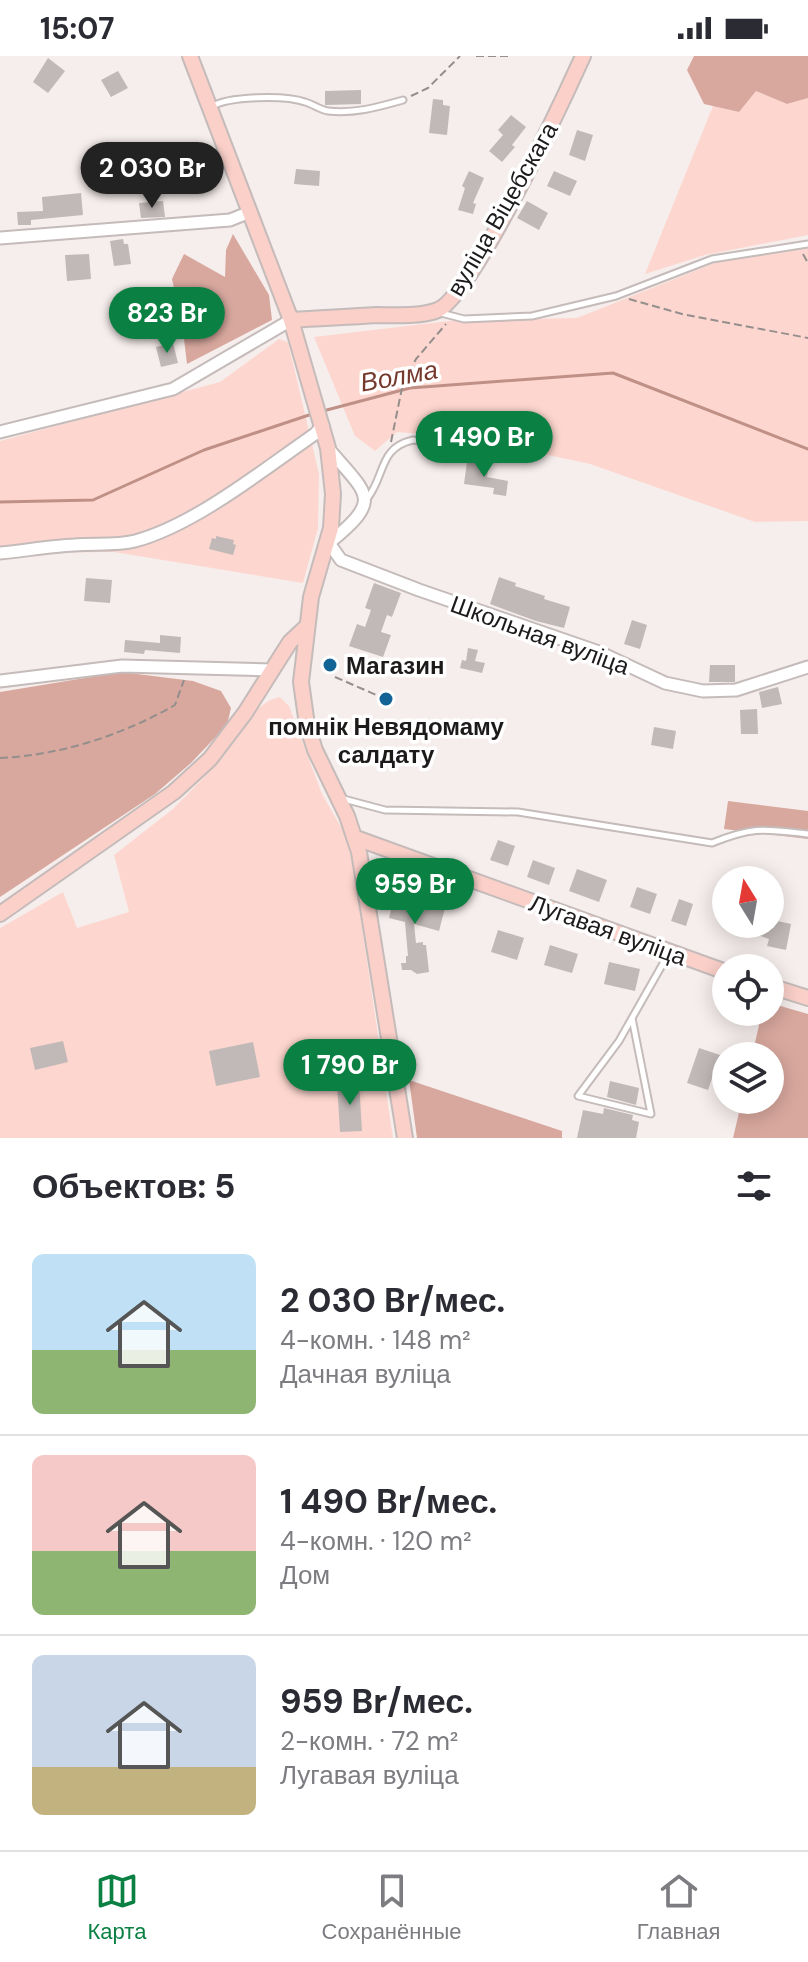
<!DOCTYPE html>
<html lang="ru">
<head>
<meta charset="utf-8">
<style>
  body { margin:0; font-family:"DM Sans",sans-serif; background:#f2f2f3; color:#2b2b33; height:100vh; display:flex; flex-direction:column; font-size:30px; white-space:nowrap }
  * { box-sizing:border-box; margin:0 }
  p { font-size:26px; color:#7c7c81 }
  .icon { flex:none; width:44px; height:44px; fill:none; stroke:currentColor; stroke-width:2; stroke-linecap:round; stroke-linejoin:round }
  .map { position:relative; height:1082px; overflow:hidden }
  .panel { display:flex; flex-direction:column; background:#fff; flex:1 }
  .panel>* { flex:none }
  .needle { width:52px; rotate:349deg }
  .tools { position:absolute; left:712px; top:810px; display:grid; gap:16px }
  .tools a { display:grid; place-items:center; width:72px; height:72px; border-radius:50%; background:#fff; box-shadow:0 4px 20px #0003; font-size:40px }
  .price { position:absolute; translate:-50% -68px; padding:0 18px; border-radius:28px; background:#0b8043; color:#fff; font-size:26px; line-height:52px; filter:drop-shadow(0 2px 4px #0008) }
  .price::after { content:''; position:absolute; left:50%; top:48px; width:24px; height:18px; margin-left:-12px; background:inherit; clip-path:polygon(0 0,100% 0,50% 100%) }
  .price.selected { background:#222; color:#fff }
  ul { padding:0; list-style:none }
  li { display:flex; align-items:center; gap:24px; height:200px; padding:0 32px }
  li+li { border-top:2px solid #e1e1e2 }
  li span { display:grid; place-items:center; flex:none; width:224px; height:160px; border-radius:12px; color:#555 }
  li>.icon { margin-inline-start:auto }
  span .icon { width:96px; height:96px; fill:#fffc; stroke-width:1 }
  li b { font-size:34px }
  h2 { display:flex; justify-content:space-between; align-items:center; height:96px; padding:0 32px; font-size:34px }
  .status { display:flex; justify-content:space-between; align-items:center; height:56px; padding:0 40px; background:#fff; direction:ltr }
  .status svg { height:22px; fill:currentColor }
  .tabs { display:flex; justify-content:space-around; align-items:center; height:112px; border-top:2px solid #e1e1e2; background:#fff; font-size:22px; color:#7c7c81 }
  .tabs a { display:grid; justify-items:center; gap:4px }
  .tabs .selected { color:#0b8043 }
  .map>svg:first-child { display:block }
  .green { fill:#fdd7cf }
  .forest { fill:#d8a89e }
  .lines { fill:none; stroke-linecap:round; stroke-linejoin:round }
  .stream { stroke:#bf9086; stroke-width:3 }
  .building { fill:#c1b9b7 }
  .lane-casing { stroke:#c4bbba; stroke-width:9 }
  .street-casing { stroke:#c4bbba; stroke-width:15 }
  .secondary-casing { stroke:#c4bbba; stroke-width:18 }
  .path { stroke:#948e8d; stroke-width:2; stroke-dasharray:8 4; stroke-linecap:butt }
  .lane { stroke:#fff; stroke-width:5 }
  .street { stroke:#fff; stroke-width:11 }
  .secondary { stroke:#fad0c9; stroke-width:14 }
  .poi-dot { fill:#136496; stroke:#fff; stroke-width:3 }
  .labels { text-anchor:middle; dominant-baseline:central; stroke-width:7; stroke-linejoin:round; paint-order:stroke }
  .street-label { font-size:24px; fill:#1d1a1a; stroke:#fff }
  .poi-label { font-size:24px; font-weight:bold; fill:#1d1a1a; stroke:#fff; text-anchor:start }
  .water-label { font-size:26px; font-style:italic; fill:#76392d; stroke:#fff }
</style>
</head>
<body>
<div class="status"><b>15:07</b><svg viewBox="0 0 49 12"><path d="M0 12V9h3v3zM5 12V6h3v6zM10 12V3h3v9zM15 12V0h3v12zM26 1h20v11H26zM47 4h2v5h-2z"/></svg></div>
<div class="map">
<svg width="808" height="1082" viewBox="0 0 808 1082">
  <rect width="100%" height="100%" fill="#f6eeec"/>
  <path class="green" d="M755 34 787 48 808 42V179L705 199 645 218 713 50 739 56Z
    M808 192V465L755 466 590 408 463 381 397 376 375 395 355 380 314 281 449 265 577 262 717 206Z
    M279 283 288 286 319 418 318 472 303 527 114 496 0 497V385L220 326Z
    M280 641 289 650 322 738 345 778 353 809 393 1082H0V872L63 836 77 872 129 856 114 799 173 753 207 718 256 654 270 644Z"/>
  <path class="forest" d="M694 0H808V42L787 48 756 35 739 56 704 48 687 14Z
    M233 178 269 239 272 264 187 308 182 266 172 223 184 198 225 221 226 194Z
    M121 616 193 625 221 635 231 652 227 669 191 707 155 738 0 841V636Z
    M728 745 808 755V783L724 773Z
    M770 947 808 958V1082H733L742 1044H770V1000H752L762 956H770Z
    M409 1024 562 1075V1082H417Z"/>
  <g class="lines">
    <path class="stream" d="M323 355 410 332 613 317 808 393
      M0 446 93 444 204 394 312 358"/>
  </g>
  <path class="building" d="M48 2 65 15 48 37 33 26Z
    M118 15 128 32 111 41 101 24Z
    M361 34V48L325 49V35Z
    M433 43 443 44V49L450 50 447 79 429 77Z
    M511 59 526 71 512 89 515 91 502 106 489 95 503 79 498 74Z
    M577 74 593 79 585 105 569 99Z
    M296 113 320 115 319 130 294 128Z
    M469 115 484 122 473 147 476 148 473 158 458 154 465 132 462 130Z
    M554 115 577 125 570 140 547 130Z
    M81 137 83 159 31 164V169H18L17 156 43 155 42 141Z
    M163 145 165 161 141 162 139 147Z
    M527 145 548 157 539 174 517 162Z
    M123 183 124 188H128L131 208 114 210 110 185Z
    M89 198 91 223 67 225 65 199Z
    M173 287 178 307 161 311 156 291Z
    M467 406 489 409 487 421 508 425 506 440 493 438 494 432 464 428Z
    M216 480 234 484 233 488 236 489 233 499 209 493 212 482 216 483Z
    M499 521 516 527 515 530 545 540 544 543 570 551 564 572 536 565 490 548Z
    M86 522 112 524 110 547 84 545Z
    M374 527 401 537 392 561 387 559 381 576 391 579 383 601 349 590 357 568 365 571 371 554 365 552Z
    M632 564 647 569 640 593 624 588Z
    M160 579 181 581 180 597 145 594 144 598 124 596 125 584 160 587Z
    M468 592 478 594 475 605 485 607 482 617 460 612 462 604 466 605Z
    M710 609H735V626H709Z
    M778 631 782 648 762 652 759 636Z
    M757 653 758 678H741L740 654Z
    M654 671 676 675 673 693 651 689Z
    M498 784 515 790 508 810 490 804Z
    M533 804 555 812 549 829 527 821Z
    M577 813 607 824 599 846 569 835Z
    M397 831 414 836 413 841 424 844 423 847 445 852 439 875 414 868 416 887 423 886V889H426L429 916 417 918 411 914H402L401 907H406V900H408L405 866 389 862Z
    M637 831 657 838 650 858 630 851Z
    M679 843 693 848 686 870 671 865Z
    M773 864 791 868 786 894 767 890 769 883 731 869 772 868Z
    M498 874 524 882 517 904 491 896Z
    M550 889 578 898 572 917 544 909Z
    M609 906 640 913 635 935 604 928Z
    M63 985 68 1006 35 1014 30 992Z
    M253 986 260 1021 216 1030 209 995Z
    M699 992 720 999 708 1034 687 1027Z
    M359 1025 362 1075 340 1076 337 1027Z
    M610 1025 639 1032 636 1049 607 1041Z
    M604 1052 633 1059 632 1064 639 1066 636 1082H577L583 1054 603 1058Z"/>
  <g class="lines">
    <defs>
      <path id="lane" d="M211 51C228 40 285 39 305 46 313 48 320 54 328 55 355 58 378 51 403 44
        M441 257 464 263 532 260 616 240 712 203 808 188
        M367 443C386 419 378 392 413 384L489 391
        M340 742 385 754 518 756 712 787C754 770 764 773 808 778
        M632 962 651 1058 578 1040 619 985 669 897"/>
      <path id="street" d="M0 182 230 164 250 156
        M0 376 173 333 291 264
        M328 392C368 440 384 442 329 487L341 504 419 534 599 596 665 627 703 635 736 634 808 611
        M0 497C24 495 49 490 74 489 94 487 115 490 135 485 195 469 264 413 315 378L323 369
        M0 625 122 610 271 614"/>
      <path id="secondary" d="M190 0 291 264 328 392 333 438 331 472 311 541 301 626 307 669 315 694 347 760 359 796 405 1082
        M291 264C320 262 348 261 377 259 396 259 420 261 438 254 472 240 564 42 583 0
        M356 782 726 916
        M0 858 174 736 210 703 245 657 290 586 306 571
        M770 930 808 942"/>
    </defs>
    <use href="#lane" class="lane-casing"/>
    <use href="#street" class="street-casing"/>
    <use href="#secondary" class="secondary-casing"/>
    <path class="path" d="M476 0H510
      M411 40 428 32 460 0
      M803 198 808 207
      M629 243 682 258 808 282
      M391 386 403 327 416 303 446 268
      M335 621 381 641
      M0 702C62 699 122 679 175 649L184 624"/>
    <use href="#lane" class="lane"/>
    <use href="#street" class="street"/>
    <use href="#secondary" class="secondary"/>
  </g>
  <g class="poi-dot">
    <circle cx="330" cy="609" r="8"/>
    <circle cx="386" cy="643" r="8"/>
  </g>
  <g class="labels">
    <g class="street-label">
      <text transform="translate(502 153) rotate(-60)">вуліца Віцебскага</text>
      <text transform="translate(540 579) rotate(20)">Школьная вуліца</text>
      <text transform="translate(608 874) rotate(20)">Лугавая вуліца</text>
    </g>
    <g class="poi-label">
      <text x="346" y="609">Магазин</text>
      <text x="386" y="670" text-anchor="middle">помнік Невядомаму<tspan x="386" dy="28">салдату</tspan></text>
    </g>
    <g class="water-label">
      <text transform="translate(399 320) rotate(-10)">Волма</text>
    </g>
  </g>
</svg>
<div class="tools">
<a><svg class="needle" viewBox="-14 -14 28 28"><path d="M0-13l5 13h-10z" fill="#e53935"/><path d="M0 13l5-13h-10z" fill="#7c7c81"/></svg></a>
<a><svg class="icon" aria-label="locate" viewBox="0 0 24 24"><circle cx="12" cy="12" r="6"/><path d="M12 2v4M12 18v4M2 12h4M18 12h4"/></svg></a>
<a><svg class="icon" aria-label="layers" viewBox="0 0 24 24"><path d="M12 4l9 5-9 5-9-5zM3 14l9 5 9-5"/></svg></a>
</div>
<b class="price selected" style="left:152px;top:154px">2 030 Br</b>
<b class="price" style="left:167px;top:299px">823 Br</b>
<b class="price" style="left:484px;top:423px">1 490 Br</b>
<b class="price" style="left:415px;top:870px">959 Br</b>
<b class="price" style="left:350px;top:1051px">1 790 Br</b>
</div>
<section class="panel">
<h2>Объектов: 5<svg class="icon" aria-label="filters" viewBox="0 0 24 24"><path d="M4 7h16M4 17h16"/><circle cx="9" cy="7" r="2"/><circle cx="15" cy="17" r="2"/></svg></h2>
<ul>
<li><span style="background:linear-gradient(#bfe0f5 60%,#8fb573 0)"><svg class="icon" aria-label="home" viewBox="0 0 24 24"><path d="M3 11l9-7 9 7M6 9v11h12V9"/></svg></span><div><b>2 030 Br/мес.</b><p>4-комн. · 148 m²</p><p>Дачная вуліца</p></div></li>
<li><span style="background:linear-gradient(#f6c9c9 60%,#8fb573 0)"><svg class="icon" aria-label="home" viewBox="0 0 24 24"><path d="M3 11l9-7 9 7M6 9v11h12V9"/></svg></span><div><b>1 490 Br/мес.</b><p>4-комн. · 120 m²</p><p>Дом</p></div></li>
<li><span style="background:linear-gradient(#c9d6e8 70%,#c2b280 0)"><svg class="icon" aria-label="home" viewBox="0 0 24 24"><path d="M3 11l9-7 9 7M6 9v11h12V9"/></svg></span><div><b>959 Br/мес.</b><p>2-комн. · 72 m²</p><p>Лугавая вуліца</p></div></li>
</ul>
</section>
<nav class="tabs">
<a class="selected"><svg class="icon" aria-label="map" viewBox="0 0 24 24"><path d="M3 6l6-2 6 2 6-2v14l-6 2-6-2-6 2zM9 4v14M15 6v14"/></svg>Карта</a>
<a><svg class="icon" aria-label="saved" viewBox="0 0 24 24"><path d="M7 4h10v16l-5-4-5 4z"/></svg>Сохранённые</a>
<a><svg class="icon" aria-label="home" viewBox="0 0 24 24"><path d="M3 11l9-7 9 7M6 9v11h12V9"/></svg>Главная</a>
</nav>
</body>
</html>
